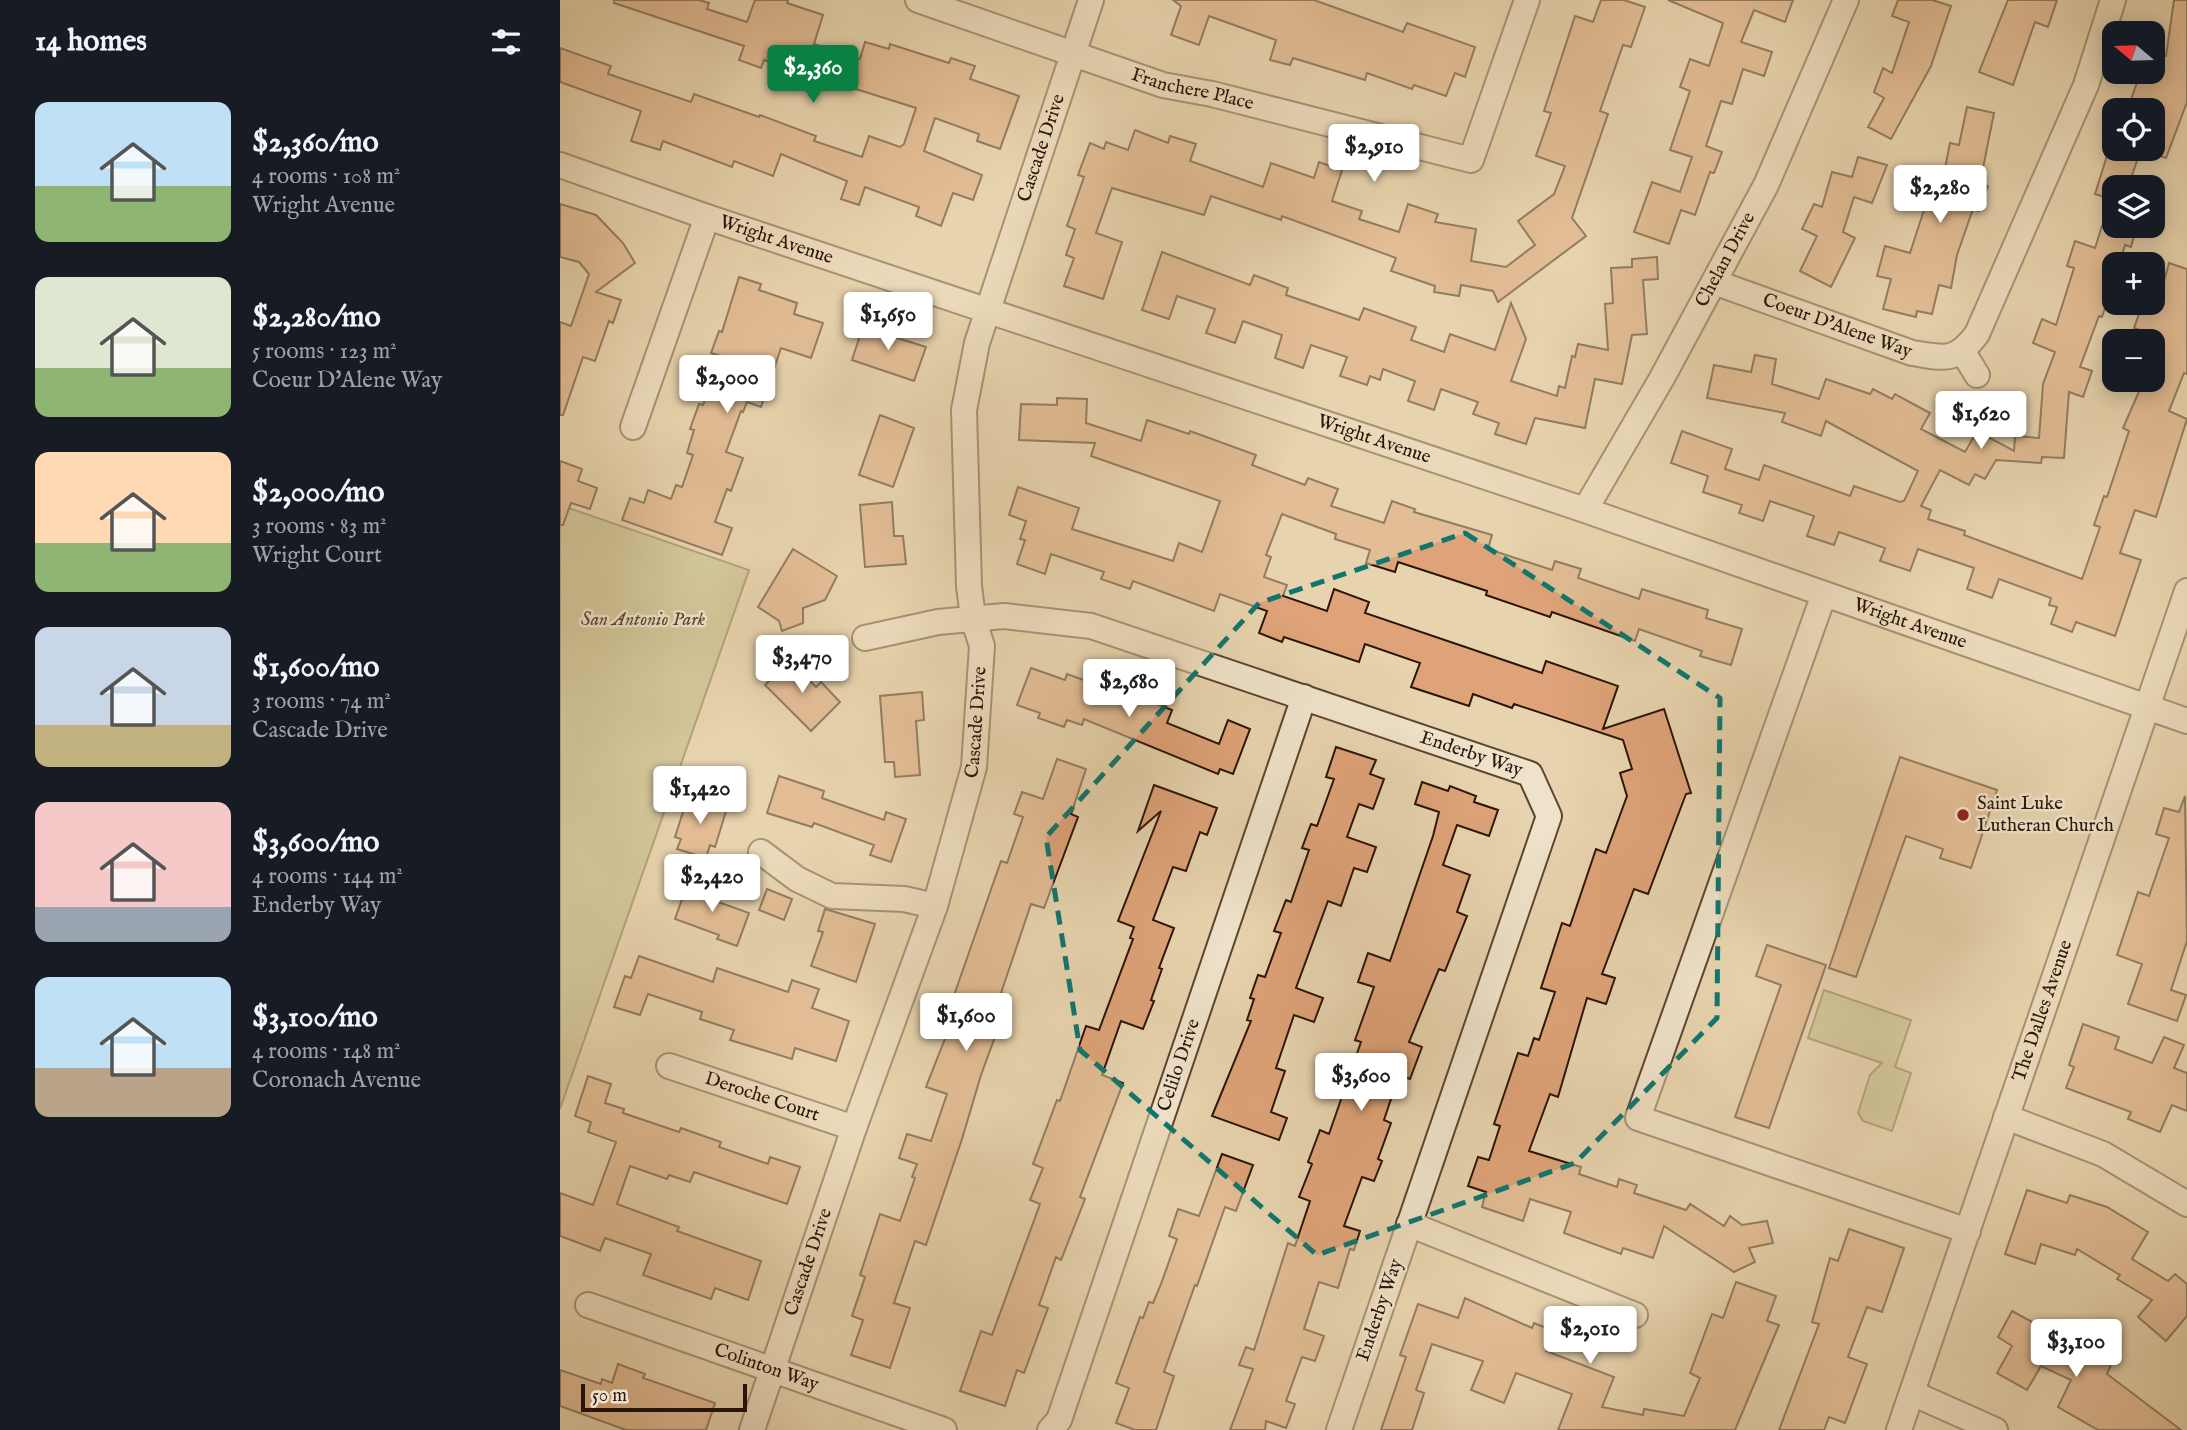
<!DOCTYPE html>
<html lang="en">
<head>
<meta charset="utf-8">
<style>
  body { margin:0; font-family:"IM FELL English",serif; background:#20242c; color:#f1f3f6; height:100vh; display:flex; flex-direction:column; font-size:26px; white-space:nowrap }
  * { box-sizing:border-box; margin:0 }
  p { font-size:23px; color:#9ea1a6 }
  .icon { flex:none; width:38px; height:38px; fill:none; stroke:currentColor; stroke-width:2; stroke-linecap:round; stroke-linejoin:round }
  .map { position:relative; flex:1; overflow:hidden }
  .drawer { display:flex; flex-direction:column; background:#171b24; width:560px }
  .drawer>* { flex:none }
  .needle { width:46px; rotate:289deg }
  .buttons { position:absolute; left:1542px; top:21px; display:grid; gap:14px }
  .buttons a { display:grid; place-items:center; width:63px; height:63px; border-radius:14px; background:#171b24; box-shadow:0 4px 18px #0003; font-size:35px }
  .scale { position:absolute; left:21px; bottom:18px; width:166px; box-sizing:border-box; padding-left:7px; border:4px solid #2b1409; border-top:0; font-size:19px; line-height:24px; white-space:nowrap; color:#2b1409; -webkit-text-stroke:5px #efe2ca; paint-order:stroke }
  .price { position:absolute; translate:-50% -60px; padding:0 16px; border-radius:7px; background:#fff; color:#222; font-size:23px; line-height:46px; filter:drop-shadow(0 2px 4px #0008) }
  .price::after { content:''; position:absolute; left:50%; top:42px; width:21px; height:16px; margin-left:-10px; background:inherit; clip-path:polygon(0 0,100% 0,50% 100%) }
  .price.current { background:#0b8043; color:#fff }
  ul { padding:0; list-style:none }
  li { display:flex; align-items:center; gap:21px; height:175px; padding:0 35px }
  li span { display:grid; place-items:center; flex:none; width:196px; height:140px; border-radius:14px; color:#555 }
  li>.icon { margin-inline-start:auto }
  span .icon { width:84px; height:84px; fill:#fffc; stroke-width:1 }
  li b { font-size:30px }
  h2 { display:flex; justify-content:space-between; align-items:center; height:84px; padding:0 35px; font-size:30px }
  main { display:flex; flex:1; min-height:0 }
  .map>svg:first-child { display:block }
  .green { fill:#bdba85; stroke:#746747; stroke-width:2 }
  .building { fill:#dea378; stroke:#2b1409; stroke-width:2 }
  .lines { fill:none; stroke-linecap:round; stroke-linejoin:round }
  .minor-casing { stroke:#5a4432; stroke-width:28 }
  .minor { stroke:#efe2ca; stroke-width:24 }
  .marked { fill:none; stroke:#0f766e; stroke-width:5; stroke-dasharray:14 9; stroke-linejoin:round }
  .poi-dot { fill:#8f2418; stroke:#efe2ca; stroke-width:2.5 }
  .labels { text-anchor:middle; dominant-baseline:central; stroke-width:5; stroke-linejoin:round; paint-order:stroke }
  .street-label { font-size:19px; fill:#2b1409; stroke:#efe2ca }
  .park-label { font-size:19px; font-style:italic; fill:#57462e; stroke:#efe2ca }
  .poi-label { font-size:19px; fill:#2b1409; stroke:#efe2ca; text-anchor:start }
</style>
</head>
<body>
<main>
<section class="drawer">
<h2>14 homes<svg class="icon" aria-label="filters" viewBox="0 0 24 24"><path d="M4 7h16M4 17h16"/><circle cx="9" cy="7" r="2"/><circle cx="15" cy="17" r="2"/></svg></h2>
<ul>
<li><span style="background:linear-gradient(#bfe0f5 60%,#8fb573 0)"><svg class="icon" aria-label="home" viewBox="0 0 24 24"><path d="M3 11l9-7 9 7M6 9v11h12V9"/></svg></span><div><b>$2,360/mo</b><p>4 rooms · 108 m²</p><p>Wright Avenue</p></div></li>
<li><span style="background:linear-gradient(#dfe7d0 65%,#8fb573 0)"><svg class="icon" aria-label="home" viewBox="0 0 24 24"><path d="M3 11l9-7 9 7M6 9v11h12V9"/></svg></span><div><b>$2,280/mo</b><p>5 rooms · 123 m²</p><p>Coeur D'Alene Way</p></div></li>
<li><span style="background:linear-gradient(#ffd9b3 65%,#8fb573 0)"><svg class="icon" aria-label="home" viewBox="0 0 24 24"><path d="M3 11l9-7 9 7M6 9v11h12V9"/></svg></span><div><b>$2,000/mo</b><p>3 rooms · 83 m²</p><p>Wright Court</p></div></li>
<li><span style="background:linear-gradient(#c9d6e8 70%,#c2b280 0)"><svg class="icon" aria-label="home" viewBox="0 0 24 24"><path d="M3 11l9-7 9 7M6 9v11h12V9"/></svg></span><div><b>$1,600/mo</b><p>3 rooms · 74 m²</p><p>Cascade Drive</p></div></li>
<li><span style="background:linear-gradient(#f6c9c9 75%,#9aa5b1 0)"><svg class="icon" aria-label="home" viewBox="0 0 24 24"><path d="M3 11l9-7 9 7M6 9v11h12V9"/></svg></span><div><b>$3,600/mo</b><p>4 rooms · 144 m²</p><p>Enderby Way</p></div></li>
<li><span style="background:linear-gradient(#bfe0f5 65%,#b9a48a 0)"><svg class="icon" aria-label="home" viewBox="0 0 24 24"><path d="M3 11l9-7 9 7M6 9v11h12V9"/></svg></span><div><b>$3,100/mo</b><p>4 rooms · 148 m²</p><p>Coronach Avenue</p></div></li>
</ul>
</section>
<div class="map">
<svg width="1627" height="1430" viewBox="0 0 1627 1430">
  <rect width="100%" height="100%" fill="#e7d3ad"/>
  <filter id="stains"><feTurbulence type="fractalNoise" baseFrequency=".00286" numOctaves="4"/><feColorMatrix values="0 0 0 0 .2 0 0 0 0 .09 0 0 0 0 .02 0 0 0 .5 -.17"/></filter>
  <radialGradient id="worn" r=".72"><stop offset=".6" stop-color="#630" stop-opacity="0"/><stop offset="1" stop-color="#630" stop-opacity=".3"/></radialGradient>
  <path class="green" d="M0 505 189 570 0 1109Z
    M1264 990 1351 1020 1335 1067 1351 1073 1332 1131 1303 1121 1298 1113 1310 1075 1322 1063 1248 1038Z"/>
  <path class="building" d="M54 0H139L149 3 147 9 187 22 195 0H228L227 3 263 15 254 44 300 59 305 42 329 49 330 44 389 63 391 58 415 66 410 79 459 96 440 149 417 141 419 134 375 118 364 151 422 175 413 200 393 193 381 226 356 216 359 207 305 187 299 205 281 199 287 181 221 154 213 176 174 161 172 167 103 141 100 150 71 141 81 111 0 82V48L51 66 48 74 131 102 134 94 199 117 200 115 256 136 254 141 302 157 309 136 340 147 344 144 356 108 204 60 201 68 179 60 184 46 54 3Z
    M613 0H754L843 32 847 23 915 47 905 77 895 73 886 96 854 85 852 89 807 73 805 80 733 58 730 65 710 60 716 40 649 16 639 45 611 35 621 6Z
    M1041 0H1064L1085 7 1071 47 1063 45 1040 111 1048 114 1012 218 1026 236 938 302 933 291 901 285 899 296 874 292 875 286 831 271 836 258 722 216 721 220 651 196 644 215 552 188 536 233 562 242 543 299 504 286 514 258 506 255 515 229 507 226 524 177 518 175 530 143 544 149 546 142 568 150 575 130 608 143 610 136 636 144 630 161 703 187 711 163 754 178 759 162 782 170 772 201 802 211 799 219 839 232 848 204 878 214 875 222 916 229 911 261 946 267 975 245 958 221 994 194 1005 166 976 156 991 113 984 111 1015 16 1033 22Z
    M1108 0H1233L1225 22 1194 10 1181 42 1212 52 1204 76 1183 69 1172 104 1161 101 1146 146 1162 152 1154 173 1150 172 1135 215 1121 210 1109 244 1074 232 1092 182 1120 192 1132 157 1110 150 1130 91 1120 87 1130 59 1149 66 1163 23Z
    M1338 0H1372L1391 6 1371 66 1331 139 1308 127 1324 98 1314 92 1323 68 1332 73 1349 22 1332 16Z
    M1448 0H1497L1488 27 1475 22 1453 85 1419 72Z
    M1614 0H1627V102L1606 158 1592 153V110H1567L1581 72H1592V55L1606 56Z
    M1407 107 1434 113 1420 183 1428 186 1419 211 1413 209 1397 255 1391 288 1379 285 1372 314 1357 311 1356 317 1323 309 1331 279 1317 276 1325 246 1350 253 1374 179 1402 187 1406 179 1385 168 1390 143 1399 145Z
    M1550 146 1581 149 1568 187H1554V200L1535 194Z
    M1298 157 1327 165 1312 203 1294 197 1283 232 1295 238 1271 287 1240 271 1257 236 1242 229 1254 204 1262 207 1272 172 1292 177Z
    M0 204 36 215 63 243 75 263 36 292 61 300 53 323 49 321 35 361 23 357 3 415H0V322L11 326 29 274 19 262 0 257Z
    M1542 226H1577L1571 247 1565 245 1559 264H1554V280L1542 317 1539 316 1520 367 1532 371 1523 397 1509 392 1504 458 1482 457 1481 463 1436 460 1425 479 1415 474 1409 485 1380 470 1361 506 1371 510 1368 519 1405 531 1404 535 1522 579 1540 527 1534 525 1544 496 1547 497 1569 431 1563 428 1584 380H1592L1603 338 1574 328 1583 303H1592V298L1599 300 1609 263 1627 269V374L1624 373 1609 411 1627 419 1596 517 1575 510 1560 553 1581 560 1555 636 1516 622 1512 632 1491 624 1497 607 1489 605 1491 598 1439 579 1432 598 1407 589 1414 568 1358 549 1350 571 1320 561 1325 548 1279 532 1274 545 1247 536 1254 516 1210 501 1203 521 1179 513 1182 505 1143 492 1148 476 1111 463 1122 431 1172 449 1165 469 1199 480 1204 465 1290 496 1294 486 1340 502 1344 501 1358 471 1266 421 1261 436 1222 422 1225 413 1147 398 1154 365 1191 372 1195 355 1216 359 1212 384 1259 399 1266 379 1310 394 1313 389 1332 399 1335 394 1370 413 1361 429 1405 452 1417 431 1454 451 1455 436 1479 438 1483 384 1495 352 1473 343 1482 319 1496 325 1514 268 1507 266 1515 241 1535 248Z
    M602 252 690 285 694 275 728 288 726 295 799 320 804 308 856 327 851 340 884 352 890 334 935 350 951 303 966 339 951 381 997 396 999 386 1005 388 1012 356 1015 357 1018 344 1048 350 1045 304 1053 303 1051 268 1072 267V259L1097 257 1098 279 1083 280 1087 334 1072 335 1062 384 1035 379 1025 428 975 418 966 444 935 434 939 423 913 414 918 402 881 389 874 410 848 401 855 381 823 369 820 380 810 376 807 385 780 376 787 357 751 345 743 368 715 358 722 335 683 321 675 343 646 333 655 309 617 296 609 319 582 310Z
    M179 277 201 284 199 290 237 303 234 314 263 323 251 358 221 348 201 407 187 402 183 412 181 411 166 452 183 458 171 491 167 489 155 522 172 528 162 555 62 520 70 498 84 503 88 490 111 499 116 485 122 487 133 455 127 453 134 430 130 429 139 404 143 405 161 356 151 353 159 331 162 332Z
    M305 320 333 329 331 336 366 347 354 381 292 360Z
    M497 398 527 399 526 423 581 441 587 420 629 434 630 431 696 455 692 465 745 485 748 478 778 489 771 506 824 523 832 501 855 509 854 512 932 535 928 549 992 570 995 561 1021 569 1018 578 1079 599 1082 589 1148 610 1146 618 1182 629 1171 665 1140 656 1142 651 1079 629 1075 641 992 612 990 617 926 595 927 591 838 562 835 572 806 563 810 550 775 539 776 534 722 514 706 555 711 557 704 577 727 585 723 596 767 611 774 589 809 602 805 613 982 673 986 661 1058 686 1043 729 1104 709 1131 793 1126 794 1088 894 1074 889 1042 974 1055 978 1046 1004 1027 998 998 1097 990 1094 969 1151 1021 1167 1019 1174 1057 1187 1059 1179 1077 1185 1074 1193 1126 1210 1130 1204 1164 1226 1170 1216 1182 1225 1207 1221 1213 1243 1189 1248 1195 1262 1174 1272 1104 1226 1093 1258 1063 1248 1061 1254 1004 1233 1011 1212 970 1199 963 1221 922 1207 926 1192 908 1186 918 1157 929 1160 940 1126 934 1124 958 1053 968 1056 974 1038 979 1040 995 992 981 988 1002 923 1010 926 1036 849 1046 853 1067 796 1060 773 1072 769 1063 740 954 704 952 708 913 694 909 706 851 687 860 663 805 644 799 662 724 637 722 642 699 633 707 611 660 594 654 611 573 581 570 589 541 579 544 572 491 554 485 574 457 564 465 540 460 539 466 521 449 515 458 487 519 508 512 529 613 561 619 543 642 552 660 501 531 456 535 443 459 440 461 404 497 405Z
    M320 415 354 428 333 487 299 475Z
    M0 461 22 469 18 481 37 488 30 509 11 503 3 525H0Z
    M332 502 334 536H343L346 564 305 567 300 505Z
    M233 549 277 576 265 600 243 608V623L222 631 219 621 198 607Z
    M230 660 256 687 261 682 280 702 251 731 205 685Z
    M471 668 505 680 507 674 549 689 552 681 571 689 569 693 612 710 607 723 659 744 668 720 690 729 673 774 660 769 658 774 524 719 522 725 507 720 504 727 478 718 480 713 457 705Z
    M362 692 364 720 356 721 360 775 335 777 334 762H325L320 696Z
    M776 747 816 760 810 774 824 779 813 809 799 804 787 837 816 847 807 872 794 868 781 906 768 901 736 988 763 998 754 1022 734 1015 716 1068 725 1071 711 1112 727 1118 719 1140 652 1116 691 1021 687 1020 694 999 690 998 698 975 705 977 721 933 714 931 726 900 731 902 749 850 742 848 751 824 757 826 774 779 766 777Z
    M1340 757 1437 790 1411 868 1380 858 1383 849 1346 836 1296 977 1269 968Z
    M497 759 526 769 511 814 518 817 484 908 471 904 441 993 450 996 421 1075 402 1139 366 1245 355 1241 334 1303 350 1308 330 1368 291 1355 303 1320 292 1316 305 1277 300 1275 320 1214 340 1221 355 1178 352 1177 357 1164 339 1158 347 1134 371 1141 387 1094 366 1087 399 1003 392 1001 441 861 447 863 463 817 454 814 462 792 483 799Z
    M219 776 264 791 262 798 324 820 326 812 346 819 331 862 310 855 314 845 254 823 252 827 207 813Z
    M862 782 888 791 890 786 916 796 914 802 938 810 929 836 897 825 883 865 910 875 897 912 907 916 885 971 879 969 849 1042 862 1047 850 1079 839 1075 824 1120 831 1123 818 1159 822 1161 814 1181 802 1177 784 1226 800 1231 794 1250 790 1249 778 1288 759 1282 744 1329 764 1336 755 1361 742 1357 726 1401 735 1404 726 1428 706 1421 705 1430H670L693 1369 679 1365 686 1347 694 1350 728 1243 735 1246 750 1201 739 1197 752 1164 748 1162 760 1130 769 1134 801 1042 795 1040 814 987 798 982 808 953 830 961 873 836 879 812 855 804Z
    M594 785 657 808 647 835 640 832 626 871 613 867 593 920 614 928 599 968 602 969 591 1000 594 1001 583 1029 561 1021 542 1075 563 1083 520 1197 525 1199 501 1260 496 1257 479 1305 488 1308 478 1335 464 1373 457 1370 445 1406 400 1391 421 1331 432 1335 480 1204 470 1200 483 1168 473 1164 497 1100 500 1101 526 1026 539 1030 573 939 570 938 574 927 558 921 601 811 578 831Z
    M128 796 167 808 155 847 150 845 146 858 117 849 121 839 115 837Z
    M1625 796 1627 941 1611 990 1626 995 1617 1021 1568 1004 1582 964 1557 955 1578 892 1589 896 1609 838 1596 834 1604 808 1619 812Z
    M136 879 154 886 150 899 189 913 177 946 157 939 159 935 115 919 125 891 131 893Z
    M207 889 232 899 224 920 199 910Z
    M265 909 315 924 296 982 251 966 263 932 258 931Z
    M1207 945 1266 965 1209 1128 1175 1117 1221 985 1196 976Z
    M79 956 153 982 157 968 228 992 232 980 259 989 252 1008 289 1021 276 1061 235 1048 232 1059 170 1040 174 1030 140 1019 142 1012 88 994 80 1015 54 1007 65 976 71 978Z
    M1523 1024 1559 1037 1555 1049 1592 1063 1604 1037 1624 1045 1614 1068 1627 1073V1111L1612 1105 1600 1132 1568 1119 1571 1112 1506 1088 1514 1067 1509 1065Z
    M28 1076 51 1084 45 1103 64 1109 63 1113 119 1132 121 1128 161 1142 159 1147 208 1164 210 1157 240 1167 227 1204 134 1172 130 1182 109 1175 107 1179 70 1166 57 1204 119 1227 117 1231 201 1261 188 1300 155 1288 151 1299 83 1275 91 1254 45 1238 40 1251 0 1236V1193L33 1205 56 1142 28 1132 31 1122 15 1116Z
    M662 1154 693 1165 676 1211 665 1207 637 1286 635 1285 604 1372 614 1376 596 1430H575L556 1423 569 1388 556 1383 580 1317 583 1318 589 1302 593 1303 601 1284 617 1239 609 1236 618 1209 639 1216Z
    M1467 1190 1507 1203 1510 1195 1547 1207 1588 1232 1572 1259 1608 1281 1615 1274 1627 1284V1316L1606 1341 1578 1317 1592 1300 1557 1279 1560 1275 1517 1249 1515 1255 1481 1244 1475 1264 1445 1254Z
    M1289 1229 1344 1248 1322 1312 1307 1307 1288 1357 1307 1364 1285 1423 1269 1417 1264 1430H1219L1259 1324 1252 1322 1270 1258 1278 1261Z
    M1176 1282 1216 1296 1207 1321 1219 1325 1175 1430H998L1012 1394 956 1373 944 1403 911 1390 923 1361 872 1344 856 1390 864 1393 852 1430H821L846 1357 840 1355 858 1304 898 1318 905 1298 972 1328 974 1323 994 1331 986 1351 1054 1377 1042 1407 1083 1415 1084 1409 1124 1416 1140 1378 1130 1373 1152 1314 1163 1318Z
    M1452 1311 1551 1365 1547 1374 1621 1430H1538L1498 1407 1511 1380 1481 1366 1467 1390 1437 1373 1452 1346 1438 1337Z
    M58 1364 85 1374 83 1378 155 1403 146 1430H66L0 1406V1370L41 1384 42 1379 52 1383Z"/>
  <g class="lines">
    <defs>
      <g id="minor">
        <path id="s1" d="M358 0 603 85 652 94 911 160 967 0"/>
        <path id="s2" d="M0 165 147 217 1025 510 1627 721"/>
        <path id="s3" d="M1154 282 1352 353C1385 358 1395 363 1417 334L1526 85 1553 0"/>
        <path d="M1403 352 1417 375"/>
        <path d="M73 427 147 217"/>
        <path id="s4" d="M1025 510 1102 378 1206 185 1286 0"/>
        <path d="M1264 594 1078 1118 1408 1231"/>
        <path id="s5" d="M305 638 378 622 444 616 531 626 970 774 989 816 779 1430"/>
        <path d="M201 852 237 879 272 896 344 899 375 906"/>
        <path id="s6" d="M109 1066 294 1128"/>
        <path d="M1446 1117 1543 1154 1627 1204"/>
        <path d="M849 1224 1075 1315"/>
        <path id="s7" d="M28 1305 384 1430"/>
        <path d="M1352 1393 1435 1430"/>
        <path id="s8" d="M192 1430 294 1128 375 906 414 767 422 646 413 618 409 586 404 410 417 343 531 0"/>
        <path id="s9" d="M490 1430 499 1420 744 697"/>
        <path id="s10" d="M1339 1430 1627 591"/>
      </g>
    </defs>
    <use href="#minor" class="minor-casing"/>
    <use href="#minor" class="minor"/>
  </g>
  <path d="M0 0H1627V1430H0ZM905 533 1160 698 1157 1018 1015 1163 757 1255 520 1050 486 837 699 603Z" fill="#e7d3ad" fill-opacity=".55" fill-rule="evenodd"/>
  <path class="marked" d="M905 533 1160 698 1157 1018 1015 1163 757 1255 520 1050 486 837 699 603Z"/>
  <circle class="poi-dot" cx="1403" cy="815" r="7"/>
  <g class="labels">
    <g class="street-label">
      <text stroke="none"><textPath href="#s1" startOffset="289">Franchere Place</textPath></text>
      <text stroke="none"><textPath href="#s8" startOffset="1332">Cascade Drive</textPath></text>
      <text stroke="none"><textPath href="#s2" startOffset="229">Wright Avenue</textPath></text>
      <text stroke="none"><textPath href="#s4" startOffset="287">Chelan Drive</textPath></text>
      <text stroke="none"><textPath href="#s3" startOffset="131">Coeur D'Alene Way</textPath></text>
      <text stroke="none"><textPath href="#s2" startOffset="859">Wright Avenue</textPath></text>
      <text stroke="none"><textPath href="#s2" startOffset="1426">Wright Avenue</textPath></text>
      <text stroke="none"><textPath href="#s8" startOffset="744">Cascade Drive</textPath></text>
      <text stroke="none"><textPath href="#s5" startOffset="630">Enderby Way</textPath></text>
      <text stroke="none"><textPath href="#s10" startOffset="443">The Dalles Avenue</textPath></text>
      <text stroke="none"><textPath href="#s9" startOffset="388">Celilo Drive</textPath></text>
      <text stroke="none"><textPath href="#s6" startOffset="98">Deroche Court</textPath></text>
      <text stroke="none"><textPath href="#s8" startOffset="177">Cascade Drive</textPath></text>
      <text transform="translate(820 1310) rotate(-71)">Enderby Way</text>
      <text stroke="none"><textPath href="#s7" startOffset="189">Colinton Way</textPath></text>
    </g>
    <g class="park-label">
      <text x="83" y="620">San Antonio Park</text>
    </g>
    <g class="poi-label">
      <text x="1417" y="804">Saint Luke<tspan x="1417" dy="22">Lutheran Church</tspan></text>
    </g>
  </g>
  <rect width="100%" height="100%" filter="url(#stains)"/>
  <rect width="100%" height="100%" fill="url(#worn)"/>
</svg>
<div class="buttons">
<a><svg class="needle" viewBox="-14 -14 28 28"><path d="M0-13l5 13h-10z" fill="#e53935"/><path d="M0 13l5-13h-10z" fill="#9ea1a6"/></svg></a>
<a><svg class="icon" aria-label="locate" viewBox="0 0 24 24"><circle cx="12" cy="12" r="6"/><path d="M12 2v4M12 18v4M2 12h4M18 12h4"/></svg></a>
<a><svg class="icon" aria-label="layers" viewBox="0 0 24 24"><path d="M12 4l9 5-9 5-9-5zM3 14l9 5 9-5"/></svg></a>
<a>+</a>
<a>−</a>
</div>
<div class="scale">50 m</div>
<b class="price current" style="left:253px;top:105px">$2,360</b>
<b class="price" style="left:814px;top:184px">$2,910</b>
<b class="price" style="left:1380px;top:225px">$2,280</b>
<b class="price" style="left:328px;top:352px">$1,650</b>
<b class="price" style="left:167px;top:415px">$2,000</b>
<b class="price" style="left:1421px;top:451px">$1,620</b>
<b class="price" style="left:242px;top:695px">$3,470</b>
<b class="price" style="left:569px;top:719px">$2,680</b>
<b class="price" style="left:140px;top:826px">$1,420</b>
<b class="price" style="left:152px;top:914px">$2,420</b>
<b class="price" style="left:406px;top:1053px">$1,600</b>
<b class="price" style="left:801px;top:1113px">$3,600</b>
<b class="price" style="left:1030px;top:1366px">$2,010</b>
<b class="price" style="left:1516px;top:1379px">$3,100</b>
</div>
</main>
</body>
</html>
